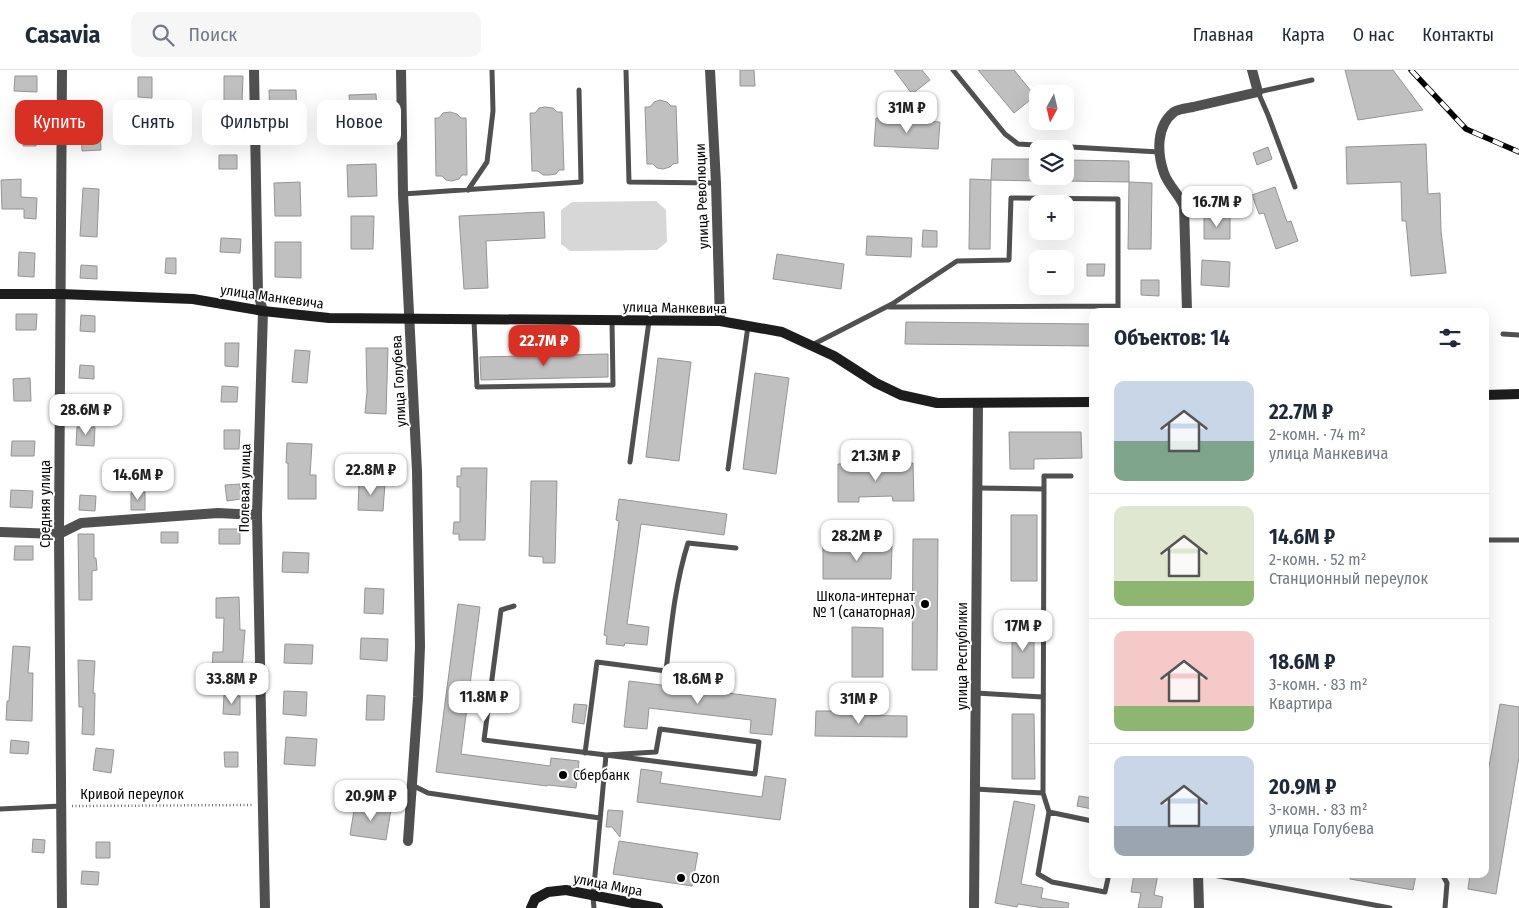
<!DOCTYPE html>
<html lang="ru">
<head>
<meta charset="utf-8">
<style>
  body { margin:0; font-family:"Fira Sans Condensed",sans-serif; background:#f6f6f7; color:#1f2937; height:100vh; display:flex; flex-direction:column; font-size:19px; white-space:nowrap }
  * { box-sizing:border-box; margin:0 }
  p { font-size:16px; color:#747a83 }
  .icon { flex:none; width:28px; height:28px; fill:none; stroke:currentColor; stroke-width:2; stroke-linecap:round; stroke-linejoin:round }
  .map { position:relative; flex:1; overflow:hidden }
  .sheet { position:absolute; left:1089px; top:238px; width:400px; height:570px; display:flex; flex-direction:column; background:#fff; border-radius:10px; box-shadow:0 5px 20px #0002 }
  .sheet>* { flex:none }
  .top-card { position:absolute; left:15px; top:30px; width:475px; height:45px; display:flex; gap:10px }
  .needle { width:32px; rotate:188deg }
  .fabs { position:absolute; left:1029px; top:15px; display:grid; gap:10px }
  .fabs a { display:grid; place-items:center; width:45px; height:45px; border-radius:10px; background:#fff; box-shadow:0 5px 20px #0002; font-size:25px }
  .price { position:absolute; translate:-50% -42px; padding:0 11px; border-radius:10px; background:#fff; color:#222; font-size:16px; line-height:32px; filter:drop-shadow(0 1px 2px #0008) }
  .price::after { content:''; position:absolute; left:50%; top:30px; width:15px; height:11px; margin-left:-8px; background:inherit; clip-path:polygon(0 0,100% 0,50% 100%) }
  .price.current { background:#d93025; color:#fff }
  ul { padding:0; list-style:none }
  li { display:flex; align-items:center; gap:15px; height:125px; padding:0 25px }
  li+li { border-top:1px solid #e0e1e3 }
  li span { display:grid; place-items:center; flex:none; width:140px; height:100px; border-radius:10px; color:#555 }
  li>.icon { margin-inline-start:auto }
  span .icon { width:60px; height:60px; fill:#fffc; stroke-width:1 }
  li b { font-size:21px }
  h2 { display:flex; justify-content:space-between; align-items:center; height:60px; padding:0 25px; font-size:21px }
  .chip { padding:0 18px; border-radius:10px; background:#fff; box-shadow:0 5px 20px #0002; font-size:18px; line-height:45px }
  .chip.current { background:#d93025; color:#fff }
  header { display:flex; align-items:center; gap:30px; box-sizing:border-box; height:70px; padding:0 25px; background:#fff; border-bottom:1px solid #e0e1e3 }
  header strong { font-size:24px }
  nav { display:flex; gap:28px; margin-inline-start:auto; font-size:18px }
  .search { width:350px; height:45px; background:#f6f6f7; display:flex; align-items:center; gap:12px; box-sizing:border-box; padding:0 18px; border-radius:10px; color:#747a83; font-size:19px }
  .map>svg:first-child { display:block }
  .green { fill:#d7d7d7 }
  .building { fill:#c0c0c0; stroke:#949494 }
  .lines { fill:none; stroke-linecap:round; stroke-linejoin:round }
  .path { stroke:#727272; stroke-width:2.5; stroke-dasharray:1 2.5; stroke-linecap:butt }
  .lane { stroke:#505050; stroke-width:5 }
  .street { stroke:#505050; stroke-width:10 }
  .secondary { stroke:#1d1d1d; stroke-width:10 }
  .rail-casing { stroke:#000; stroke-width:5.5 }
  .rail { stroke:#fff; stroke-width:4; stroke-dasharray:11; stroke-linecap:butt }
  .poi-dot { fill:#000; stroke:#fff; stroke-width:2 }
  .labels { text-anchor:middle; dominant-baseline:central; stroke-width:4; stroke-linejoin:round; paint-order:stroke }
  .street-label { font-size:14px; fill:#000; stroke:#fff }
  .poi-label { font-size:14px; fill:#000; stroke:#fff; text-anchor:start }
</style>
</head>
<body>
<header>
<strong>Casavia</strong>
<div class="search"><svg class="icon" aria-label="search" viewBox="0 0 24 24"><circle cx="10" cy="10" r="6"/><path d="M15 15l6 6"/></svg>Поиск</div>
<nav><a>Главная</a><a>Карта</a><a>О нас</a><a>Контакты</a></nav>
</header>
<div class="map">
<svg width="1519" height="838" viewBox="0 0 1519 838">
  <rect width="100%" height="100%" fill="#fff"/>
  <path class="green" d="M656 131 666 140 667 172 657 180 570 181 561 174V140L572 132Z"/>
  <path class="building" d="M740 0H754L755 16H740Z
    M894 0H922L930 10 912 24Z
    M978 0H1014L1035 26 1014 43Z
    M1345 0H1393L1423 40 1358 50Z
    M15 6H37V22L14 21Z
    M224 6H243L242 33 224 32Z
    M138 7H152V28L138 27Z
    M269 20H296L297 51 270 52Z
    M376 24 378 53 351 55 349 25Z
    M660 30 667 32 671 36H676L678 93 673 94 670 97 663 99 657 98 653 94H647L645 37H650L654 32Z
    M545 37 553 38 557 42H562L564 100H559L556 104 549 105H543L538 101H532L530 43H535L539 38Z
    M450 42 457 44 461 48H466L467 105H462L459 109 452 111 446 110 442 106H436L435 48H439L443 43Z
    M876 48 940 52 938 79 874 76Z
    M81 58H100L101 80 82 81Z
    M23 63 37 64 36 76H23Z
    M1426 74 1428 124 1440 123 1441 161 1446 203 1411 206 1406 151H1402L1401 112 1347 114 1346 77Z
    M1268 77 1272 89 1257 95 1253 83Z
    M219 85H237V99H219Z
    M992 89H1038V111L991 110Z
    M1065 90 1129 91V112L1065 111Z
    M376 94 377 126 348 127 347 95Z
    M21 109V127L37 128 36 149 24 148V139H2L1 110Z
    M970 109 991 110 990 179H969Z
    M300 112 301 146H275L274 113Z
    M1129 112 1152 113 1151 179H1128Z
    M1275 117 1287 152 1291 151 1298 171 1276 179 1264 143 1259 144 1252 125Z
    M83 118 99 119 97 167 80 166Z
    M544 142 545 168 486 171 488 218 464 219 459 146Z
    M351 146H374L373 179H351Z
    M1204 146H1230V169H1204Z
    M923 160 937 161V177H922Z
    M867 166 912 168 911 187 866 185Z
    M221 168 241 169 240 183 220 182Z
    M275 172H301V208L275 207Z
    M19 182 35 183 34 207 18 206Z
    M777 184 844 194 841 219 773 209Z
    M166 188H176V204L165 203Z
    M1202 190 1230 192 1229 217 1201 215Z
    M1087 194H1105L1104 206H1087Z
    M81 195 97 196V209L80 208Z
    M1141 210H1159V226L1141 225Z
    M16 244H37L36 260H16Z
    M81 245 95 246V262L80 261Z
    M906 252 1092 254V276L905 274Z
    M225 273H239L238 297 225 296Z
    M366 278H388L386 344 365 343 367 322Z
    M295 280 310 281 307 313 292 312Z
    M608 284V307L481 310 480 287Z
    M658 288 691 292 679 391 646 387Z
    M80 295 94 296V309L79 308Z
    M755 303 789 308 776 404 743 399Z
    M30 308 31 331H14L13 309Z
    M222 316 238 317 237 332H221Z
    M77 357H95L94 376 76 375Z
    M224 360H240L239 379H224Z
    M1009 362H1081L1082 388 1034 389V399H1010Z
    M12 371H35L34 386H11Z
    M287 373 312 374 310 405H316V429H288V393H286Z
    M913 393 914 431H893L892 426 859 427V432H838V394Z
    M461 398H487L485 470H459V464H453L454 452H460V417H457V406H461Z
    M531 411H557L555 493H543V487L529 486Z
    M359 412 385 413 383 441 358 440Z
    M240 414 241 429 227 431 225 415Z
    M11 420 33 421 32 438 10 437Z
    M145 422V440H131V423Z
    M80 425 96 426 95 441 79 440Z
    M619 429 727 444 724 465 641 454 627 554 649 557 647 575 625 573 624 576 606 574 607 566 604 565 619 451 616 450Z
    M1011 445H1037V511H1011Z
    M219 459H240V474H219Z
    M161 462H178V473H161Z
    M78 464H94V488H96L97 500 92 501V530H79Z
    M913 469H938L937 600H912Z
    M15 476H33V490H14Z
    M823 476H892L891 509H823Z
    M283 482 309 483 308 503 282 502Z
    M365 518 384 519 383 544 364 543Z
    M239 527 240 560H245L242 601 212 600 213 582H223L224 548H216V528Z
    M458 534 480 537 461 684 550 696 551 688 579 691 576 718 548 715 547 716 436 702Z
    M1012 556H1034V608H1012Z
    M852 557 883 558V607H852Z
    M361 568 388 569 387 591 360 589Z
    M285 574 313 575 312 594 284 593Z
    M13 576 30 577 28 603H33L32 651 6 650 7 631H9Z
    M78 590 95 591 93 623H95L94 665 82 664 83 637H79Z
    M629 611 776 629 772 665 750 663 751 650 649 638 647 659 624 657Z
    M284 621 307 622 306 646 283 644Z
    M224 625 240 626V645L223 644Z
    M367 625 385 626 384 650H366Z
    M574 634 587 635 584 654 572 652Z
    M1500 634 1519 637V687L1496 824 1468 819 1470 804H1485V719Z
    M816 641H850V645L907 646V667L815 666Z
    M1012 644H1034L1035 709H1012Z
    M286 667 317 669 315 696 284 694Z
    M11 670 29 672 28 684 10 683Z
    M96 678 114 680 111 703 93 700Z
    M224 682H238V697H225Z
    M641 699 662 702 660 713 762 727 765 706 786 709 780 750 637 732Z
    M1079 726 1092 728V739L1077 736Z
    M1014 731 1035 735 1021 814 1043 818 1041 828 1069 833 1068 838H1044L1018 834 1017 837 995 833Z
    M355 734 391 739 386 770 350 765Z
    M608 740 623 741 620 767 612 757H606Z
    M33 769 45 770 44 783 32 782Z
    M619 771 698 783 692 816 613 804Z
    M96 772H110V788H96Z
    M82 801 99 802 98 815 81 814Z
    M1134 804H1158L1154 825 1163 827 1161 838H1138L1141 823 1131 822Z
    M1350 804H1416L1413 820 1350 809Z"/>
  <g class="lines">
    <path class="path" d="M72 736 252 735"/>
    <path class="lane" d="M626 0 629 112 716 113
      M953 0 1005 64 1018 74 1159 82
      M1295 117 1268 45 1258 22 1312 10
      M468 120 487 92 493 41 492 0
      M403 124 581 112 579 20
      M889 237 1118 236
      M474 250 477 317 613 315 612 250
      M1503 264 1519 265
      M812 275 892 234 957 191 1009 190 1011 128 1118 129V241
      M630 392 649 251
      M728 399 748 256
      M977 418 1044 419V406H1071
      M1044 419 1043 723 1049 742 1038 804 1052 812 1105 822 1109 804
      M1485 470H1519
      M514 536 501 540 484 670 606 685 656 682 660 659 759 672 755 704 606 685 593 827 594 838
      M976 623 1043 627
      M585 683 597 592 666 601C671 558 675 514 688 473L736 478
      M412 715 428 723 600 748
      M975 719 1043 723
      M0 739 61 736
      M1049 742 1092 751
      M1208 804 1390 838
      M1442 804 1447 813 1445 838"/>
    <path class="street" d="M62 0 59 464 62 838
      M254 0 258 223 263 241 257 445 265 838
      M401 0 403 124 417 401 420 576 418 627 408 771
      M710 0 716 113 720 251
      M1187 241 1184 136C1179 124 1168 115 1164 103 1157 83 1156 56 1174 42 1179 39 1188 38 1193 37 1214 32 1236 27 1258 22L1252 0
      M0 462 59 464 81 453 218 443 257 445
      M1198 804 1199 838
      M974 838 978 334"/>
    <path class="secondary" d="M0 224H60L193 229 263 241 329 248 720 251 782 262 834 286 876 313 901 325 937 333 1092 332
      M1485 325 1519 324
      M531 838 535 829 548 822 566 820 658 838"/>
    <defs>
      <path id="rail" d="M1411 0 1466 59 1519 82"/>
    </defs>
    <use href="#rail" class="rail-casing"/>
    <use href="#rail" class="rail"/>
  </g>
  <g class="poi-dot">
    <circle cx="925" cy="534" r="5"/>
    <circle cx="563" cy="705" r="5"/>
    <circle cx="681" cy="808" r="5"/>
  </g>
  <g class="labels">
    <g class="street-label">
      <text transform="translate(702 126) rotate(-92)">улица Революции</text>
      <text transform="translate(272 227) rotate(8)">улица Манкевича</text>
      <text transform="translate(675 238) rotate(1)">улица Манкевича</text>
      <text transform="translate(399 311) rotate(-93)">улица Голубева</text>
      <text transform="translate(245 418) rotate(-89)">Полевая улица</text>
      <text transform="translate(45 434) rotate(-90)">Средняя улица</text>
      <text transform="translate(962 586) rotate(-90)">улица Республики</text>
      <text x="132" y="724">Кривой переулок</text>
      <text transform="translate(608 815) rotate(11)">улица Мира</text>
    </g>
    <g class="poi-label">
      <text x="915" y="526" text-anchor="end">Школа-интернат<tspan x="915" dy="16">№ 1 (санаторная)</tspan></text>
      <text x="573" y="705">Сбербанк</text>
      <text x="691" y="808">Ozon</text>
    </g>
  </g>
</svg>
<div class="fabs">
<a><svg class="needle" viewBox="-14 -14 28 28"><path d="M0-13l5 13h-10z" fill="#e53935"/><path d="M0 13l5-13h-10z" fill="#747a83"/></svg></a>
<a><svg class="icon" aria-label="layers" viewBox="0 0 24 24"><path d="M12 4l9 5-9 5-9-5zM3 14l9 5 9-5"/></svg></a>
<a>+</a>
<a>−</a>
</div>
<b class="price" style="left:907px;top:64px">31M ₽</b>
<b class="price" style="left:1217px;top:158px">16.7M ₽</b>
<b class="price current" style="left:544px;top:297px">22.7M ₽</b>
<b class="price" style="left:86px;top:366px">28.6M ₽</b>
<b class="price" style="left:876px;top:412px">21.3M ₽</b>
<b class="price" style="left:371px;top:426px">22.8M ₽</b>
<b class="price" style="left:138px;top:431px">14.6M ₽</b>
<b class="price" style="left:857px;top:492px">28.2M ₽</b>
<b class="price" style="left:1023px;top:582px">17M ₽</b>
<b class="price" style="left:232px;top:635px">33.8M ₽</b>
<b class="price" style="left:698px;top:635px">18.6M ₽</b>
<b class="price" style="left:484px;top:653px">11.8M ₽</b>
<b class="price" style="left:859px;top:655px">31M ₽</b>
<b class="price" style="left:371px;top:752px">20.9M ₽</b>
<div class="top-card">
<a class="chip current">Купить</a>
<a class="chip">Снять</a>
<a class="chip">Фильтры</a>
<a class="chip">Новое</a>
</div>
<section class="sheet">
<h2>Объектов: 14<svg class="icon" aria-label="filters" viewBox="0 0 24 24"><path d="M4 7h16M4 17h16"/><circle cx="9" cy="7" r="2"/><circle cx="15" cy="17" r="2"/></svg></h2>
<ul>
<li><span style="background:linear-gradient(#c9d6e8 60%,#7fa58c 0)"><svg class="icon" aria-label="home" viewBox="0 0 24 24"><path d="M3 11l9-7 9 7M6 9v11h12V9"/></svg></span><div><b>22.7M ₽</b><p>2-комн. · 74 m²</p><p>улица Манкевича</p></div></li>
<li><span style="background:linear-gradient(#dfe7d0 75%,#8fb573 0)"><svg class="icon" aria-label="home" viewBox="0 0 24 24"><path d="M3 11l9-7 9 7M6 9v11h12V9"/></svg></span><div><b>14.6M ₽</b><p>2-комн. · 52 m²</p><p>Станционный переулок</p></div></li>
<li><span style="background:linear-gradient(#f6c9c9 75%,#8fb573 0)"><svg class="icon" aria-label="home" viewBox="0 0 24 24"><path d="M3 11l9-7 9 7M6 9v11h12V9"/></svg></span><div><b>18.6M ₽</b><p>3-комн. · 83 m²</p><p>Квартира</p></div></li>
<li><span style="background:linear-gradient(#c9d6e8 70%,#9aa5b1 0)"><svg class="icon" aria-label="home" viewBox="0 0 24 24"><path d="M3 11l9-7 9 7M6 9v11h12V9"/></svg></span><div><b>20.9M ₽</b><p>3-комн. · 83 m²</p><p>улица Голубева</p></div></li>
</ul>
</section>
</div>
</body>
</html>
